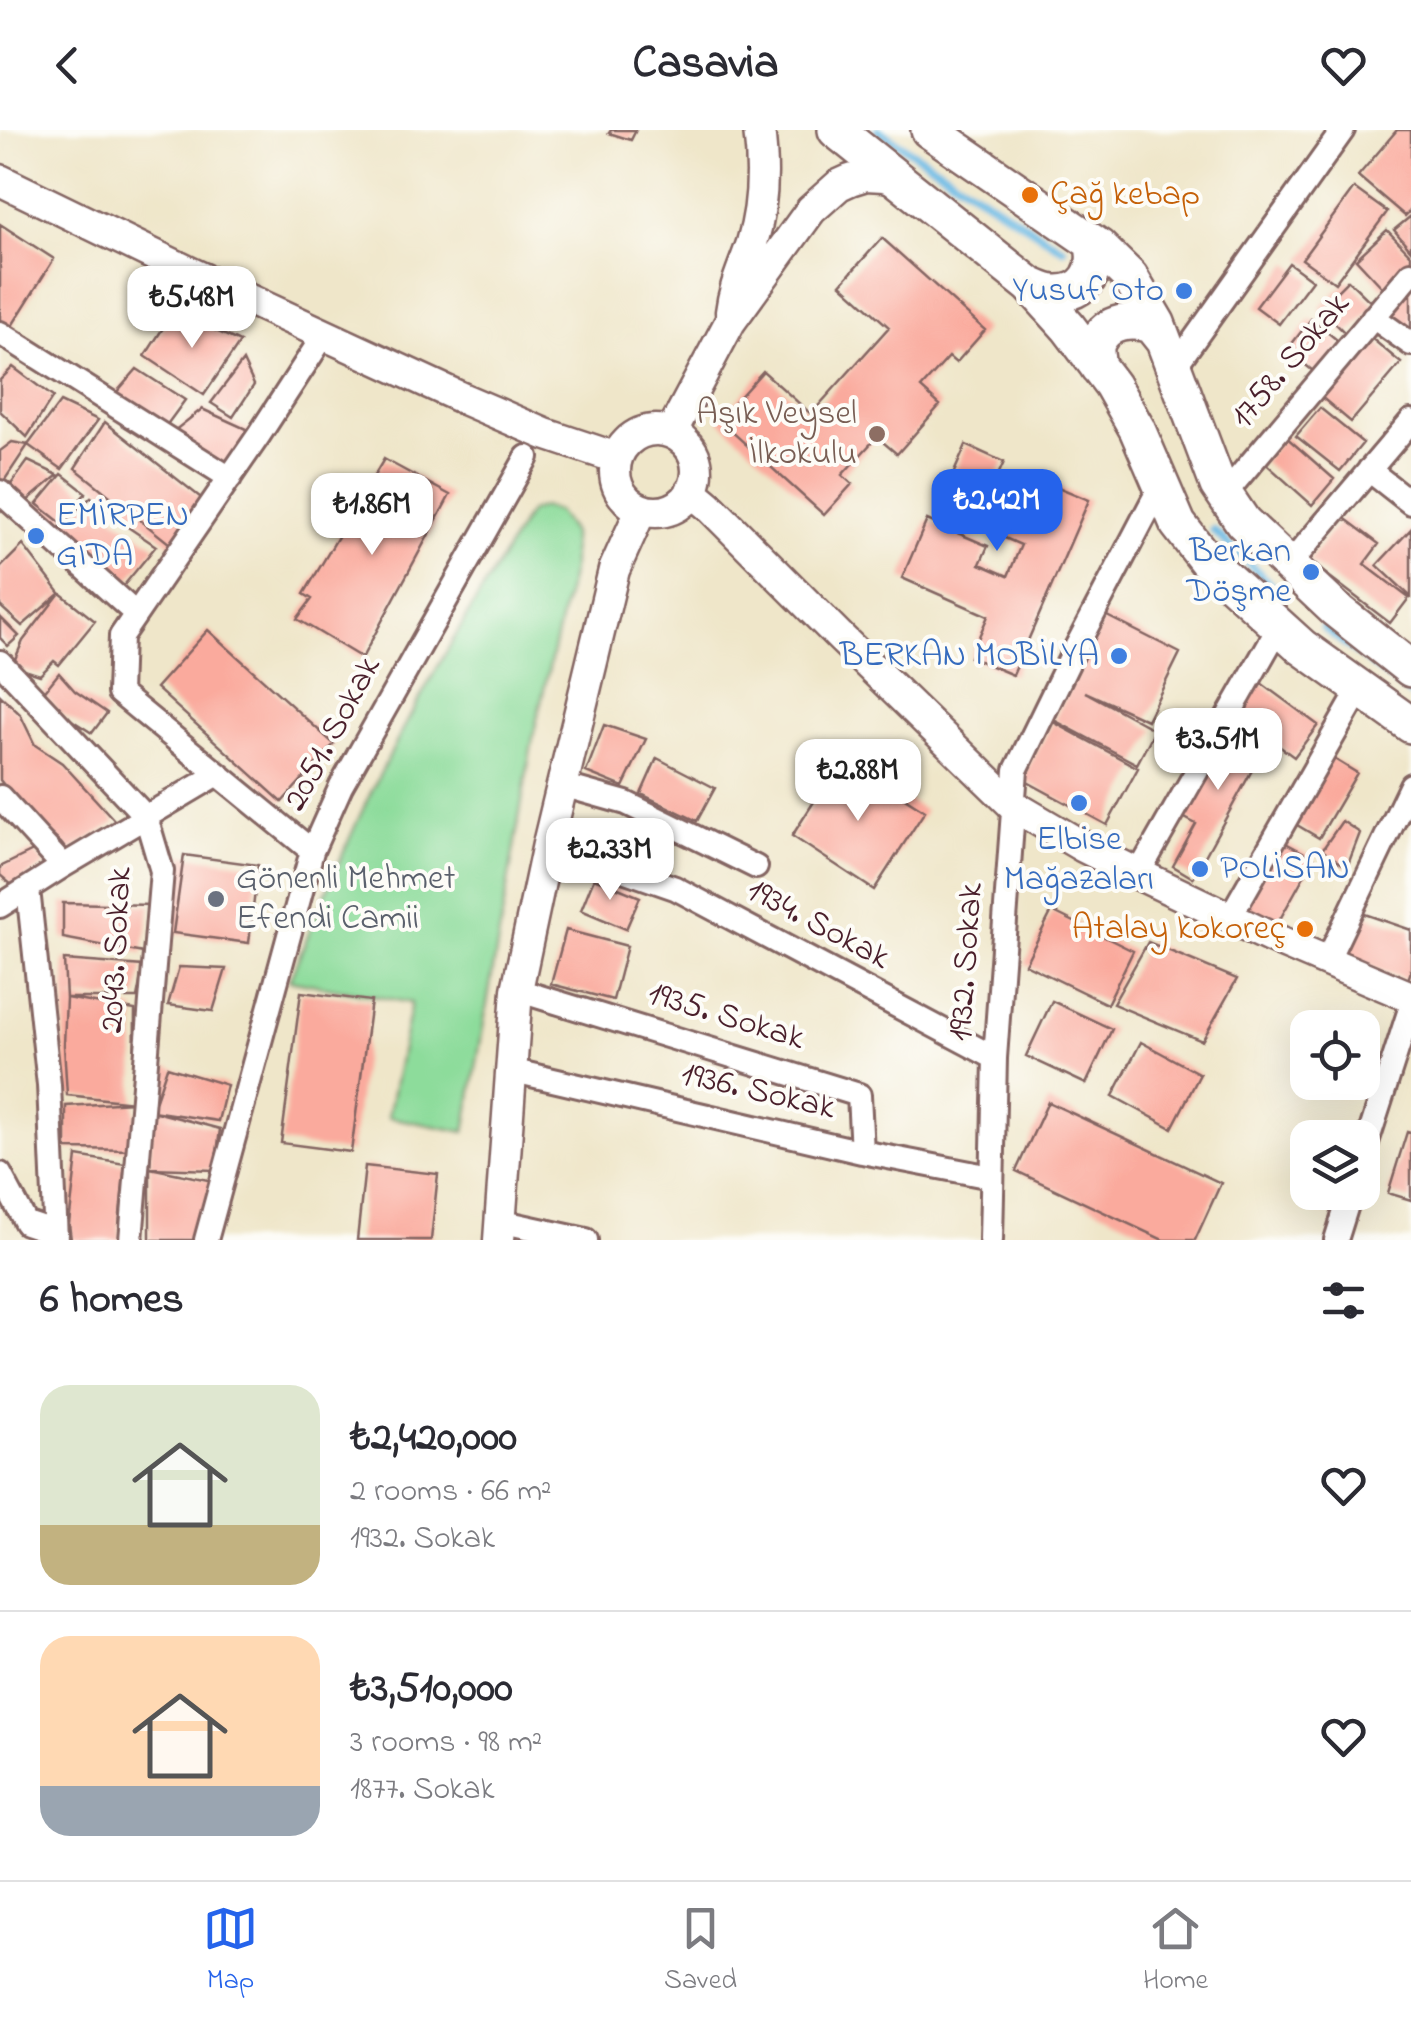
<!DOCTYPE html>
<html lang="en">
<head>
<meta charset="utf-8">
<style>
  body { margin:0; font-family:"Indie Flower",sans-serif; background:#f2f2f3; color:#2b2b33; height:100vh; display:flex; flex-direction:column; font-size:38px; white-space:nowrap }
  * { box-sizing:border-box; margin:0 }
  p { font-size:32px; color:#7c7c81 }
  .icon { flex:none; width:55px; height:55px; fill:none; stroke:currentColor; stroke-width:2; stroke-linecap:round; stroke-linejoin:round }
  .map { position:relative; height:1110px; overflow:hidden }
  .details { display:flex; flex-direction:column; background:#fff; flex:1 }
  .details>* { flex:none }
  .buttons { position:absolute; left:1290px; top:880px; display:grid; gap:20px }
  .buttons a { display:grid; place-items:center; width:90px; height:90px; border-radius:20px; background:#fff; box-shadow:0 10px 40px #0002; font-size:50px }
  .price { position:absolute; translate:-50% -85px; padding:0 22px; border-radius:20px; background:#fff; color:#222; font-size:32px; line-height:65px; filter:drop-shadow(0 2px 5px #0008) }
  .price::after { content:''; position:absolute; left:50%; top:60px; width:30px; height:22px; margin-left:-15px; background:inherit; clip-path:polygon(0 0,100% 0,50% 100%) }
  .price.current { background:#2563eb; color:#fff }
  ul { padding:0; list-style:none }
  li { display:flex; align-items:center; gap:30px; height:250px; padding:0 40px }
  li+li { border-top:2px solid #e1e1e2 }
  li span { display:grid; place-items:center; flex:none; width:280px; height:200px; border-radius:30px; color:#555 }
  li>.icon { margin-inline-start:auto }
  span .icon { width:120px; height:120px; fill:#fffc; stroke-width:1 }
  li b { font-size:42px }
  h2 { display:flex; justify-content:space-between; align-items:center; height:120px; padding:0 40px; font-size:42px }
  header { display:flex; justify-content:space-between; align-items:center; height:130px; padding:0 40px; background:#fff; font-size:45px; font-weight:700 }
  .menu { display:flex; justify-content:space-around; align-items:center; height:140px; border-top:2px solid #e1e1e2; background:#fff; font-size:28px; color:#7c7c81 }
  .menu a { display:grid; justify-items:center; gap:5px }
  .menu .current { color:#2563eb }
  .map>svg:first-child { display:block }
  .green { fill:#8ddc9b; stroke:#6c7e63; stroke-width:2.5 }
  .lines { fill:none; stroke-linecap:round; stroke-linejoin:round }
  .stream { stroke:#69b9e4; stroke-width:8 }
  .building { fill:#faaa9d }
  .street-casing { stroke:#846562; stroke-width:28 }
  .secondary-casing { stroke:#846562; stroke-width:35 }
  .primary-casing { stroke:#846562; stroke-width:40 }
  .street { stroke:#fff; stroke-width:22 }
  .secondary { stroke:#fff; stroke-width:30 }
  .primary { stroke:#fff; stroke-width:35 }
  .food-dot { fill:#e8710a; stroke:#fdfcf7; stroke-width:4 }
  .shop-dot { fill:#3f7fe0; stroke:#fdfcf7; stroke-width:4 }
  .education-dot { fill:#8d6e63; stroke:#fdfcf7; stroke-width:4 }
  .worship-dot { fill:#6b7280; stroke:#fdfcf7; stroke-width:4 }
  .labels { text-anchor:middle; dominant-baseline:central; stroke-width:8; stroke-linejoin:round; paint-order:stroke }
  .food-label { font-size:35px; fill:#c56008; stroke:#fdfcf7; text-anchor:start }
  .shop-label { font-size:35px; fill:#366cbe; stroke:#fdfcf7; text-anchor:end }
  .street-label { font-size:35px; fill:#4a1f2b; stroke:#fdfcf7 }
  .education-label { font-size:35px; fill:#785e54; stroke:#fdfcf7; text-anchor:end }
  .worship-label { font-size:35px; fill:#5b616d; stroke:#fdfcf7; text-anchor:start }
</style>
</head>
<body>
<header><svg class="icon" aria-label="back" viewBox="0 0 24 24"><path d="M15 5l-7 7 7 7"/></svg>Casavia<svg class="icon" aria-label="heart" viewBox="0 0 24 24"><path d="M12 20l-8-8c-3-5 5-10 8-4 3-6 11-1 8 4z"/></svg></header>
<div class="map">
<svg width="1411" height="1110" viewBox="0 0 1411 1110">
  <rect width="100%" height="100%" fill="#fdfcf7"/>
  <filter id="ink" filterUnits="userSpaceOnUse"><feTurbulence type="fractalNoise" baseFrequency=".01" numOctaves="2"/><feDisplacementMap in="SourceGraphic" scale="20" xChannelSelector="R" yChannelSelector="G"/><feConvolveMatrix kernelMatrix="1 2 1 2 8 2 1 2 1" color-interpolation-filters="sRGB"/></filter>
  <filter id="wash" filterUnits="userSpaceOnUse"><feTurbulence type="fractalNoise" baseFrequency=".0048" numOctaves="4" result="noise"/><feDisplacementMap in="SourceGraphic" scale="40" xChannelSelector="R" yChannelSelector="G"/><feGaussianBlur stdDeviation="2.25" result="paint"/><feColorMatrix in="noise" values="0 0 0 0 0 0 0 0 0 0 0 0 0 0 0 0 0 1.4 0 .05"/><feComposite in="paint" operator="in"/></filter>
  <g filter="url(#wash)">
    <rect width="100%" height="100%" fill="#efe6c9"/>
    <path class="green" d="M542 377 557 381 572 403V440L534 602 465 1002 388 987 411 873 289 850C318 782 345 714 378 648 424 556 477 469 529 382Z"/>
    <g class="lines">
      <path class="stream" d="M878 0 1063 119
        M1213 400 1277 460
        M1324 498 1411 564"/>
    </g>
    <g id="blocks">
      <path class="building" d="M611 0H636L631 10 609 3Z
        M1397 0H1411V80L1405 86 1358 46Z
        M1354 58 1387 82 1335 153 1302 129Z
        M1411 86V120L1394 100Z
        M0 94 54 129 10 199 0 193Z
        M1387 100 1411 125V131L1383 158 1356 129Z
        M882 108 985 200 956 233 949 227 921 258 940 275 897 324 877 307 842 345 852 354 824 385 719 290 763 241 811 284 889 197 841 154Z
        M1289 133 1312 150 1279 194 1256 177Z
        M1348 150 1375 176 1347 205 1320 178Z
        M1411 154V208L1385 187Z
        M174 181 240 212 204 265 145 226Z
        M1311 189 1342 214 1318 245 1287 220Z
        M1370 207 1401 233 1351 292 1320 266Z
        M243 231 254 255 233 287 211 273Z
        M13 237 53 267 27 307 0 281V250Z
        M137 239 185 270 160 304 109 271Z
        M60 272 98 290 62 339 28 315Z
        M1320 278 1363 313 1340 341 1296 306Z
        M202 279 259 305 223 343 174 301Z
        M105 292 205 371 175 418 75 338Z
        M1285 306 1334 349 1312 375 1263 331Z
        M12 312 28 315 2 354 0 352V321Z
        M966 315 1004 332 998 345 1052 369 1058 357 1089 370 1013 545 970 527 988 486 902 448 927 390 988 416 980 434 1008 446 1021 415 938 379Z
        M384 329 450 365 362 528 297 489 312 469 304 464Z
        M28 331 58 345 26 372 7 360Z
        M62 344 86 363 60 392 37 374Z
        M91 367 119 391 156 416 116 465 85 435 91 428 53 404Z
        M1343 387 1379 414 1364 434 1409 468 1390 493 1309 431Z
        M1411 399V467L1377 435Z
        M23 415 60 463 22 496 0 476V438Z
        M60 463 95 491 59 535 54 531 40 545 12 536 23 511Z
        M1105 485 1180 523 1147 590 1085 562 1155 600 1137 634 1054 590Z
        M0 487 19 506 8 516 0 508Z
        M208 500 334 614 282 672 156 558Z
        M59 543 75 561 107 583 92 603 59 582 43 563Z
        M1257 550 1318 595 1294 627 1233 582Z
        M0 565 20 584 35 615 62 633 116 692 68 722 61 713 22 678 0 650Z
        M1053 592 1138 638 1107 695 1022 649Z
        M1232 592 1268 611 1193 748 1173 736 1196 694 1181 686Z
        M604 595 646 609 623 657 586 642Z
        M1326 624 1357 643 1319 708 1287 689Z
        M657 628 715 658 697 691 641 664Z
        M842 628 925 681 874 760 792 706Z
        M1342 691 1360 703 1347 737 1322 720Z
        M1280 710 1314 728 1270 807 1242 780Z
        M33 721 45 735 13 756 0 745V737Z
        M184 725 258 735 249 813 173 803Z
        M594 748 640 767 626 799 581 780Z
        M63 773 151 775 143 823 63 808Z
        M1353 780 1411 800V841L1408 850 1337 825Z
        M1052 781 1133 821 1107 874 1025 834Z
        M566 800 627 816 613 870 551 854Z
        M1148 812 1237 849 1202 911 1113 874Z
        M64 830 143 836 137 868H66L135 880 134 972 67 965 64 915 66 868Z
        M179 837 226 839 213 881 168 875Z
        M301 862 371 871 351 1022 281 1013Z
        M1052 871 1112 899 1086 954 1026 926Z
        M1141 912 1200 944 1172 998 1113 966Z
        M167 937 227 955 218 991 152 981 220 999 215 1040 150 1038 213 1051 197 1110H150V1038L152 981Z
        M134 972 139 1020 66 1019V976Z
        M1048 972 1221 1053 1195 1110H1163L1016 1041Z
        M1407 1002 1411 1003V1070L1388 1063Z
        M77 1026 125 1034 119 1095 121 1110H71L69 1094Z
        M365 1036 438 1044 431 1110H357Z"/>
    </g>
  </g>
  <g filter="url(#ink)">
    <use href="#blocks" fill-opacity="0" stroke="#846562" stroke-width="2.5"/>
    <g class="lines">
      <defs>
        <path id="street" d="M1373 187 1411 214
          M0 203 230 348
          M1174 238 1343 0
          M1369 340 1411 373
          M0 362 136 484
          M1224 365 1411 143
          M1289 435 1411 291
          M0 532 146 687 162 741 131 1110
          M562 655 626 673 756 737
          M0 667 63 736
          M548 714 675 758 995 928
          M312 721 119 563 121 506 259 305 324 205
          M1138 744 1279 497
          M28 759 49 955 56 1110
          M0 776 63 736 218 644
          M1230 787 1360 559
          M1327 831 1411 655
          M517 860 859 965 862 1022
          M510 940 862 1022 991 1047
          M1362 1028 1411 876
          M0 1044 26 1093 56 1103
          M499 1091 586 1110
          M206 1110 312 721 341 656 527 327
          M991 1110 995 928 1016 640 1072 525 1161 355
          M1336 1110 1351 1062"/>
        <path id="secondary" d="M0 50 189 142 466 270 545 304 617 328
          M731 182C734 156 744 137 752 113 763 77 764 37 759 0
          M615 341a41 41 0 1 1 82 0a41 41 0 1 1-82 0Z
          M671 303 730 192 811 80 839 55 850 50 866 45 884 46 900 50
          M691 361 709 376 841 508 1014 676 1082 716 1138 744 1270 807 1411 867
          M499 1110 517 860 548 714 614 440 641 380"/>
        <path id="primary" d="M836 0 1030 155 1068 197 1112 255 1137 299 1178 394 1206 430 1302 517 1411 595
          M929 0 1099 117 1130 147 1157 193 1218 355 1243 392 1335 479 1411 539
          M1030 155C1038 158 1045 162 1054 163 1086 165 1100 139 1092 112
          M1098 237C1097 229 1094 219 1098 211 1107 191 1132 189 1151 195L1163 210"/>
      </defs>
      <use href="#street" class="street-casing"/>
      <use href="#secondary" class="secondary-casing"/>
      <use href="#primary" class="primary-casing"/>
      <use href="#street" class="street"/>
      <use href="#secondary" class="secondary"/>
      <use href="#primary" class="primary"/>
    </g>
  </g>
  <g class="food-dot">
    <circle cx="1030" cy="65" r="10"/>
    <circle cx="1305" cy="799" r="10"/>
  </g>
  <g class="shop-dot">
    <circle cx="1184" cy="161" r="10"/>
    <circle cx="36" cy="406" r="10"/>
    <circle cx="1311" cy="442" r="10"/>
    <circle cx="1119" cy="526" r="10"/>
    <circle cx="1079" cy="673" r="10"/>
    <circle cx="1200" cy="739" r="10"/>
  </g>
  <circle class="education-dot" cx="877" cy="304" r="10"/>
  <circle class="worship-dot" cx="216" cy="769" r="10"/>
  <g class="labels">
    <g class="food-label">
      <text x="1050" y="65">Çağ kebap</text>
      <text x="1285" y="799" text-anchor="end">Atalay kokoreç</text>
    </g>
    <g class="shop-label">
      <text x="1164" y="161">Yusuf Oto</text>
      <text x="56" y="386" text-anchor="start">EMİRPEN<tspan x="56" dy="40">GIDA</tspan></text>
      <text x="1291" y="422">Berkan<tspan x="1291" dy="40">Döşme</tspan></text>
      <text x="1099" y="526">BERKAN MOBİLYA</text>
      <text x="1079" y="710" text-anchor="middle">Elbise<tspan x="1079" dy="40">Mağazaları</tspan></text>
      <text x="1220" y="739" text-anchor="start">POLİSAN</text>
    </g>
    <g class="street-label">
      <text transform="translate(1291 231) rotate(-50)">1758. Sokak</text>
      <text transform="translate(333 604) rotate(-62)">2051. Sokak</text>
      <text transform="translate(818 795) rotate(28)">1934. Sokak</text>
      <text transform="translate(117 820) rotate(-87)">2043. Sokak</text>
      <text transform="translate(967 832) rotate(-86)">1932. Sokak</text>
      <text transform="translate(726 887) rotate(17)">1935. Sokak</text>
      <text transform="translate(758 962) rotate(13)">1936. Sokak</text>
    </g>
    <g class="education-label">
      <text x="857" y="284">Aşık Veysel<tspan x="857" dy="40">İlkokulu</tspan></text>
    </g>
    <g class="worship-label">
      <text x="236" y="749">Gönenli Mehmet<tspan x="236" dy="40">Efendi Camii</tspan></text>
    </g>
  </g>
</svg>
<div class="buttons">
<a><svg class="icon" aria-label="locate" viewBox="0 0 24 24"><circle cx="12" cy="12" r="6"/><path d="M12 2v4M12 18v4M2 12h4M18 12h4"/></svg></a>
<a><svg class="icon" aria-label="layers" viewBox="0 0 24 24"><path d="M12 4l9 5-9 5-9-5zM3 14l9 5 9-5"/></svg></a>
</div>
<b class="price" style="left:192px;top:221px">₺5.48M</b>
<b class="price current" style="left:997px;top:424px">₺2.42M</b>
<b class="price" style="left:372px;top:428px">₺1.86M</b>
<b class="price" style="left:1218px;top:663px">₺3.51M</b>
<b class="price" style="left:858px;top:694px">₺2.88M</b>
<b class="price" style="left:610px;top:773px">₺2.33M</b>
</div>
<section class="details">
<h2>6 homes<svg class="icon" aria-label="filters" viewBox="0 0 24 24"><path d="M4 7h16M4 17h16"/><circle cx="9" cy="7" r="2"/><circle cx="15" cy="17" r="2"/></svg></h2>
<ul>
<li><span style="background:linear-gradient(#dfe7d0 70%,#c2b280 0)"><svg class="icon" aria-label="home" viewBox="0 0 24 24"><path d="M3 11l9-7 9 7M6 9v11h12V9"/></svg></span><div><b>₺2,420,000</b><p>2 rooms · 66 m²</p><p>1932. Sokak</p></div><svg class="icon" aria-label="heart" viewBox="0 0 24 24"><path d="M12 20l-8-8c-3-5 5-10 8-4 3-6 11-1 8 4z"/></svg></li>
<li><span style="background:linear-gradient(#ffd9b3 75%,#9aa5b1 0)"><svg class="icon" aria-label="home" viewBox="0 0 24 24"><path d="M3 11l9-7 9 7M6 9v11h12V9"/></svg></span><div><b>₺3,510,000</b><p>3 rooms · 98 m²</p><p>1877. Sokak</p></div><svg class="icon" aria-label="heart" viewBox="0 0 24 24"><path d="M12 20l-8-8c-3-5 5-10 8-4 3-6 11-1 8 4z"/></svg></li>
</ul>
</section>
<nav class="menu">
<a class="current"><svg class="icon" aria-label="map" viewBox="0 0 24 24"><path d="M3 6l6-2 6 2 6-2v14l-6 2-6-2-6 2zM9 4v14M15 6v14"/></svg>Map</a>
<a><svg class="icon" aria-label="saved" viewBox="0 0 24 24"><path d="M7 4h10v16l-5-4-5 4z"/></svg>Saved</a>
<a><svg class="icon" aria-label="home" viewBox="0 0 24 24"><path d="M3 11l9-7 9 7M6 9v11h12V9"/></svg>Home</a>
</nav>
</body>
</html>
